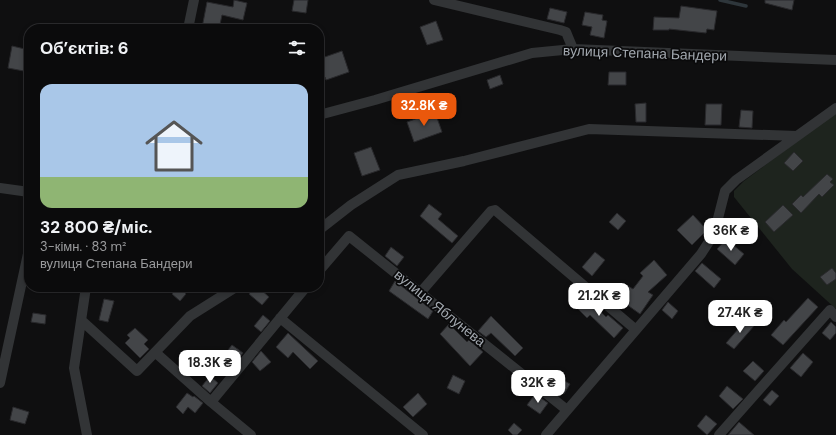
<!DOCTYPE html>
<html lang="uk">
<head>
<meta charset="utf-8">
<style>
  body { margin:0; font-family:"DM Sans",sans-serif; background:#19191a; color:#f1f3f6; height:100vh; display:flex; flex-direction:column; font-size:15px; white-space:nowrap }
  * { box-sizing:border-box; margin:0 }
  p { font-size:13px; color:#9a9b9d }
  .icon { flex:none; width:22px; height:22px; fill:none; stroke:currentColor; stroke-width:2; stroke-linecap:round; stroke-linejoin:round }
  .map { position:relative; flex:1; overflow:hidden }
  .sheet { position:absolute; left:24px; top:24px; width:300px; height:268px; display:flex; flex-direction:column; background:#0b0b0c; border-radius:16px; box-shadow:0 2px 6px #0003,0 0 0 1px #2b2b2d }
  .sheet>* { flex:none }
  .price { position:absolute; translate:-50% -34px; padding:0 9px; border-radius:8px; background:#fff; color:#222; font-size:13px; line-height:26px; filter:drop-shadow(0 1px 2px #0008) }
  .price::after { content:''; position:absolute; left:50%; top:24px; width:12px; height:9px; margin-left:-6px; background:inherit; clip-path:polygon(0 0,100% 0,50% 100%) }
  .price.selected { background:#ea580c; color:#fff }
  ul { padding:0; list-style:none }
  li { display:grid; align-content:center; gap:8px; height:212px; padding:0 16px }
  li+li { border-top:1px solid #2b2b2d }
  li span { display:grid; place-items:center; height:124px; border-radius:12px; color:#555 }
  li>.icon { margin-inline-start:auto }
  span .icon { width:72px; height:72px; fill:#fffc; stroke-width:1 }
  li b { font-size:17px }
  h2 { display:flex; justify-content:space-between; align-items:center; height:48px; padding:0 16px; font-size:17px }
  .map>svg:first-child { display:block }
  .green { fill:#1e241e }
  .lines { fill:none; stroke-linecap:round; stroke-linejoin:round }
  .stream { stroke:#2e363b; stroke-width:3.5 }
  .building { fill:#434548; stroke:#29292c }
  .street { stroke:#323436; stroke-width:10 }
  .labels { text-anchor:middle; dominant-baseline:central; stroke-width:3.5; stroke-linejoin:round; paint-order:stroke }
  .street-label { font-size:14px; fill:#a2a8af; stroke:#0a0a0b }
</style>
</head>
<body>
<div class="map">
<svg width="836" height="435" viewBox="0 0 836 435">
  <rect width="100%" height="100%" fill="#0f0f10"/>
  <path class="green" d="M836 112V309L792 269 734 197V191L744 181Z"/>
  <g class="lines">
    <path class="stream" d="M720 0 746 6"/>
  </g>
  <path class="building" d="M234 0 247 3 243 20 222 15 219 29 202 28 207 2 233 7Z
    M294 0H308L306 13 292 11Z
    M765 0H794L792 10 765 3Z
    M681 6 717 11 714 30 707 29 706 33 669 29V30H653L654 17 679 18Z
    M550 8 567 12 564 23 547 19Z
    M585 12 603 15 602 20 607 21 604 38 590 35 592 27 582 25Z
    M436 21 443 40 427 45 420 27Z
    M12 46 29 50V72L8 68Z
    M342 51 349 72 326 80 325 77 322 78 319 69V59Z
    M609 72H626V85H608Z
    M500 75 503 84 490 89 487 80Z
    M646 103V122H636L635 104Z
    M706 104H722L721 125H705Z
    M741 110 753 111 752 128 739 127Z
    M435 112 442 132 414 142 407 122Z
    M371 147 380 170 362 176 354 153Z
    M794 152 803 161 793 171 784 163Z
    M827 174 833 179 830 182 834 185 822 197 819 194 801 213 792 204 801 195 803 197Z
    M429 204 442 214 438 219 458 236 452 243 420 216Z
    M783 205 793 215 774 232 765 222Z
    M617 213 626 221 618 230 609 222Z
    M693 215 707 230 692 245 677 230Z
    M726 239 744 254 735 265 717 249Z
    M391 247 404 257 397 266 385 256Z
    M595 252 605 260 592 276 582 267Z
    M654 260 667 275 648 292 653 295 640 314 619 299 628 286 633 289 643 276 640 273Z
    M702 263 721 279 714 288 695 271Z
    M832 268 836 273V279L827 285 820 277Z
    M395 281 433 311 428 319 389 291Z
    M179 287 186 294 180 301 172 294Z
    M255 287H258L269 297 262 305 249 294Z
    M586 297 606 317 608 315 623 328 614 338 590 315 587 318 576 307Z
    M808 298 818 307 783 345 771 335 784 320 786 322Z
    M104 299 114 301 108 322 99 320Z
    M668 302 678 311 672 319 662 310Z
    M33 313 46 315 45 324 31 322Z
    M263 315 270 321 261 332 254 326Z
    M491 316 523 348 515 356 491 333 486 337 478 331Z
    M746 320 754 326 734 349 726 343Z
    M831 322 836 327V333L830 340 822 333Z
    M449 324 467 342 469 340 483 352 470 366 440 334Z
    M135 328 148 340 144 344 149 349 140 358 125 343 130 338 127 335Z
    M288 333 318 361 310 369 293 352 288 358 276 347Z
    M232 345 243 353 235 363 224 355Z
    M261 351 271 362 260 371 252 362Z
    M803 353 813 362 801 377 790 368Z
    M753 361 764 371 755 381 743 371Z
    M453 375 465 381 459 394 447 388Z
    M554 375 570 384 564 394 557 390 555 392 548 387Z
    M210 376 218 383 210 393 202 386Z
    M727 386 743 399 733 409 719 396Z
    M772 390 779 396 770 406 763 400Z
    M187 393 193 397 194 396 203 403 195 413 188 407 183 414 176 407Z
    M418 393 427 404 413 417 403 407Z
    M535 394 548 403 540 414 527 405Z
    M13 407 29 412 25 424 10 420Z
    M706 415 717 424 707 435 697 426Z
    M739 422 754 435H728Z
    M514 423 522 430 517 435H513L508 430Z"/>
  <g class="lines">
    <path class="street" d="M434 0 560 30 566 32 573 49
      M188 29 194 0
      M319 115 375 100 532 53 573 49 836 60
      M0 188 29 192
      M319 230 351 205 398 175 464 161 589 129 797 136
      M319 271 349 236 567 410
      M86 287 74 368 87 435
      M420 293 491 211 495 210 635 329
      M280 318 423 435
      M81 320 137 371 190 316 236 287
      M156 353 211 402 251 435
      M0 383 29 249
      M211 402 306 287
      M546 435 701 254 714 234 725 191 736 180 836 108
      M719 435 830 310 836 317"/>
  </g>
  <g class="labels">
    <g class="street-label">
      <text transform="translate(645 53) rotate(2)">вулиця Степана Бандери</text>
      <text transform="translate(440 308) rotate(39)">вулиця Яблунева</text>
    </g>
  </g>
</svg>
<b class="price selected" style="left:424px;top:127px">32.8K ₴</b>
<b class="price" style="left:731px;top:252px">36K ₴</b>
<b class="price" style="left:599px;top:317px">21.2K ₴</b>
<b class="price" style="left:740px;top:334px">27.4K ₴</b>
<b class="price" style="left:210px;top:384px">18.3K ₴</b>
<b class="price" style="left:538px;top:404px">32K ₴</b>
<section class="sheet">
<h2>Об’єктів: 6<svg class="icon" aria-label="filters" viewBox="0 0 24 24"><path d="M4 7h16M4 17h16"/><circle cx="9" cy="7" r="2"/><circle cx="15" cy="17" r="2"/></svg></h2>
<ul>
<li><span style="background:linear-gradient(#a9c7e8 75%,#8fb573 0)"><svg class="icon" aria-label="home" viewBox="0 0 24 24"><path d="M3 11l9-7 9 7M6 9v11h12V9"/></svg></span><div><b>32 800 ₴/міс.</b><p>3-кімн. · 83 m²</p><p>вулиця Степана Бандери</p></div></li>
</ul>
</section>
</div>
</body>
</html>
